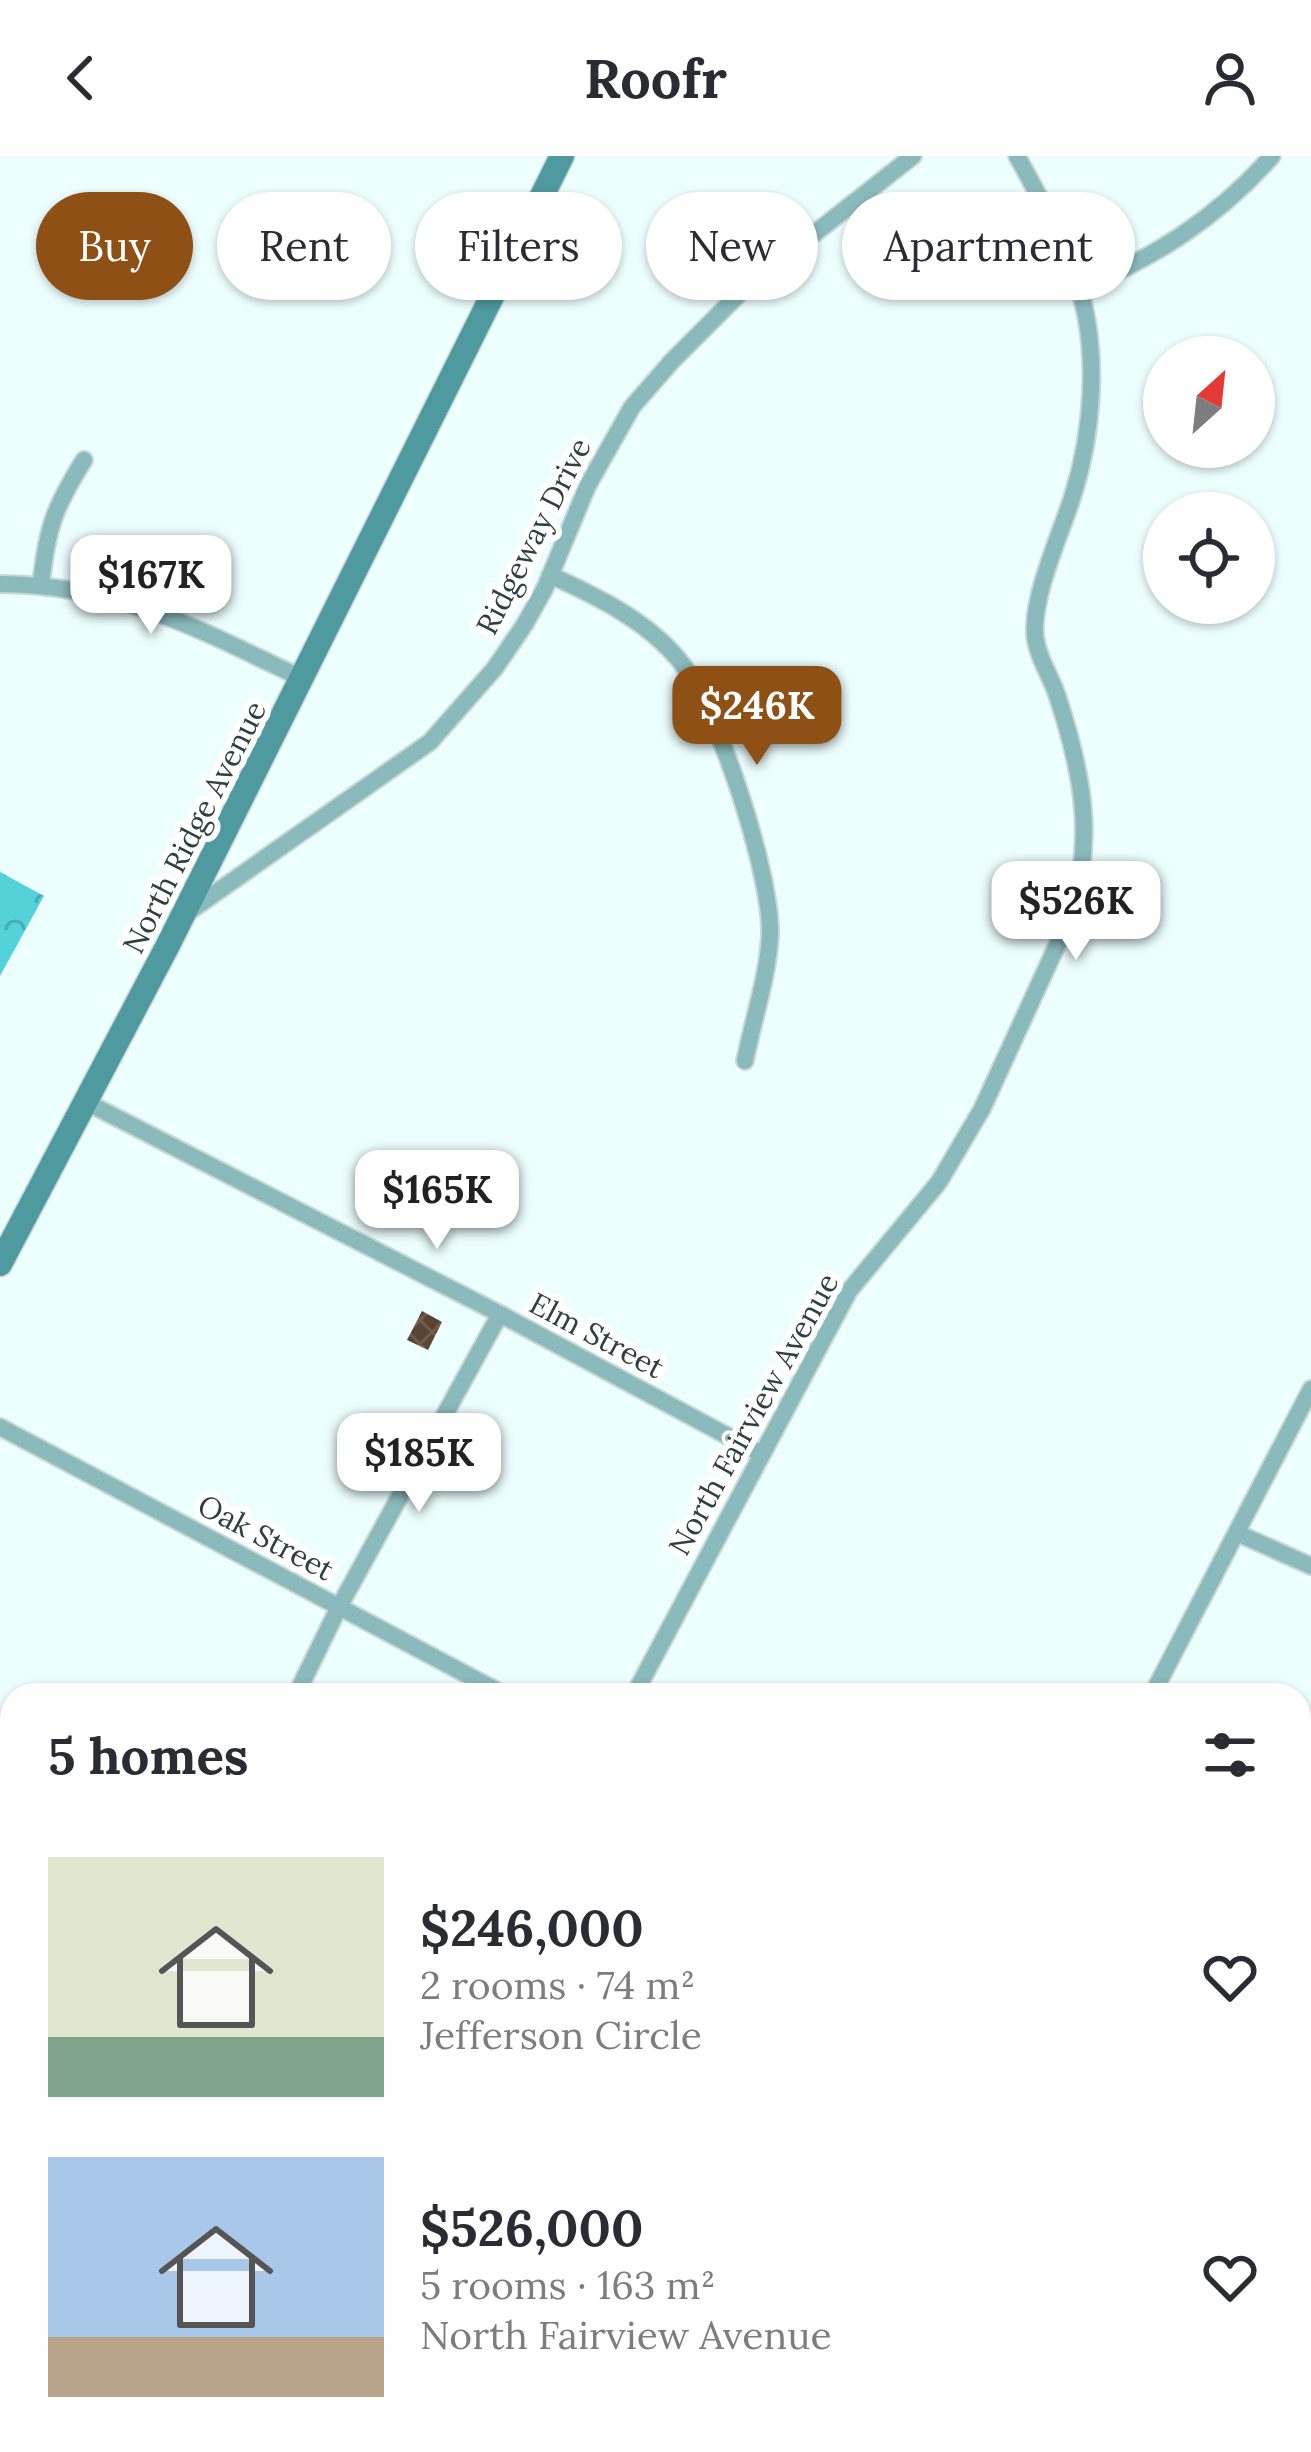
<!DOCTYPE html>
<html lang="en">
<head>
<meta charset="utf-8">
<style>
  body { margin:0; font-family:Lora,serif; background:#f7f7f7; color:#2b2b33; height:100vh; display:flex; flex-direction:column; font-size:45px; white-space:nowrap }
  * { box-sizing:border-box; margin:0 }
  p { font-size:39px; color:#7c7c81 }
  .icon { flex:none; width:66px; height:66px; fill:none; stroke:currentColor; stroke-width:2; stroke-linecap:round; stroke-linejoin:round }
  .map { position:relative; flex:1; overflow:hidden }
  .sheet { position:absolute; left:0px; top:1527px; width:1311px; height:771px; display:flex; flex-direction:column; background:#fff; border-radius:36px 36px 0 0; box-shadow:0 3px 9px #0004 }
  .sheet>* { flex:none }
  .top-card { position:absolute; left:36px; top:36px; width:1239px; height:108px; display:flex; gap:24px }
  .needle { width:78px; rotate:27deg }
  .tools { position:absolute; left:1143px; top:180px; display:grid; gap:24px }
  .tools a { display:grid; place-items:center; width:132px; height:132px; border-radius:50%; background:#fff; box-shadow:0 3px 9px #0004; font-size:60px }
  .price { position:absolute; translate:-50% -102px; padding:0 27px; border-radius:24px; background:#fff; color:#222; font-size:39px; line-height:78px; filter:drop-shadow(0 3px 6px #0008) }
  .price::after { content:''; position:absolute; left:50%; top:72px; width:36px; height:27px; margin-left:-18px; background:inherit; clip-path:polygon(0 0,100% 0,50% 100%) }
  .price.on { background:#8e5015; color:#fff }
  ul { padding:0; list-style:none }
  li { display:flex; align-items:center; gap:36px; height:300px; padding:0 48px }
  li span { display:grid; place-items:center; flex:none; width:336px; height:240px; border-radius:0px; color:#555 }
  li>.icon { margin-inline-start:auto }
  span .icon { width:144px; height:144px; fill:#fffc; stroke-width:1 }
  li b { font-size:51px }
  h2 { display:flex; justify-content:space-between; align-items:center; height:144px; padding:0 48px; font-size:51px }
  .chip { padding:0 42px; border-radius:54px; background:#fff; box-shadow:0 3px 9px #0004; font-size:42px; line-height:108px }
  .chip.on { background:#8e5015; color:#fff }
  header { display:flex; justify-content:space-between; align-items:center; height:156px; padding:0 48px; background:#fff; font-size:54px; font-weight:800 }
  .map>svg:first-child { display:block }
  .forest { fill:url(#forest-crowns) }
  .building { fill:url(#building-cross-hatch) }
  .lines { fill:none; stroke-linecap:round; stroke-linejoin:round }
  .lane-casing { stroke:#c7d8d9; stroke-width:12 }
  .street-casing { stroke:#c7d8d9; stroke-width:20 }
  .secondary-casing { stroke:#c7d8d9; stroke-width:27 }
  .lane { stroke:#8bbabd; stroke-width:9 }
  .street { stroke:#8bbabd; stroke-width:16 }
  .secondary { stroke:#4e9a9f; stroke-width:24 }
  .labels { text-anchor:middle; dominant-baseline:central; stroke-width:12; stroke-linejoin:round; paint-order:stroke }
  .street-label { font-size:30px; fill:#2d3f40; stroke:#fff }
</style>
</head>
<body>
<header><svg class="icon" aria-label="back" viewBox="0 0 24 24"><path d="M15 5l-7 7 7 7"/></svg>Roofr<svg class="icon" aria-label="person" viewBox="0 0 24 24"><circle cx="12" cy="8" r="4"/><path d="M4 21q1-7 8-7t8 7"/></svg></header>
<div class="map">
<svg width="1311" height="2296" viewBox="0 0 1311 2296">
  <defs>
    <pattern id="forest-crowns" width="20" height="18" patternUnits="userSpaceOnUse" patternTransform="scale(3)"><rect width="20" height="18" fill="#53d2da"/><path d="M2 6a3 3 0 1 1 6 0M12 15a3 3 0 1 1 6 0" fill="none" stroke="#45acb2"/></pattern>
    <pattern id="building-cross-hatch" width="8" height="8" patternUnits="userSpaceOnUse" patternTransform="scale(3)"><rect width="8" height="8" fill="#5b4331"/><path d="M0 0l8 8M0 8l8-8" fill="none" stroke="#6f5d4f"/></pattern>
  </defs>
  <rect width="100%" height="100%" fill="#edfeff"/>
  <path class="forest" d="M0 716 44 740 0 820Z"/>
  <path class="building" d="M422 1155 442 1166 428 1194 407 1184Z
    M286 2286H301L320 2296H281Z"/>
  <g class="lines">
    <defs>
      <path id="lane" d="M1299 1752 1311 1729
        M1299 1840 1311 1847"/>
      <path id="street" d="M1080 132C1155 102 1218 61 1272 0
        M550 419C596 440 646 464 679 504 717 549 772 719 770 779 768 821 753 863 745 905
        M0 428C119 429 199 473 303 523
        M41 428C47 372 54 352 84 304
        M187 757 430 586 495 512 525 468 545 432 588 329 632 251 672 205 744 133 913 0
        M86 946 500 1158 761 1298
        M0 1271 505 1539
        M1237 1377 1311 1410
        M296 1539 339 1451 500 1158
        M634 1539 849 1135 939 1026 982 953 1070 761C1096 683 1082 615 1057 539 1050 519 1037 500 1035 479 1032 439 1061 378 1073 339 1093 276 1099 196 1079 132 1065 86 1040 42 1017 0
        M1152 1539 1311 1233
        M0 1600 12 1606
        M1299 1885 1311 1862
        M0 1928 12 1934
        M0 2120 12 2095
        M0 2253 12 2259
        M65 2286 84 2296
        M588 2286 595 2296
        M240 2296 245 2286
        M788 2296 793 2286
        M1021 2296 1027 2286
        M1147 2296 1152 2286"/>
      <path id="secondary" d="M0 1108 168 789 562 0"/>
    </defs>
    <use href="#lane" class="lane-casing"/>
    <use href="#street" class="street-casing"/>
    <use href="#secondary" class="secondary-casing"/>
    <use href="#lane" class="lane"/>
    <use href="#street" class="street"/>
    <use href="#secondary" class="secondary"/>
  </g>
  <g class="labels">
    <g class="street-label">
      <text transform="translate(533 380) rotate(-63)">Ridgeway Drive</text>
      <text transform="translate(194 671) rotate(-63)">North Ridge Avenue</text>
      <text transform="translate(597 1179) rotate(28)">Elm Street</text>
      <text transform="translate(753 1258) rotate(-61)">North Fairview Avenue</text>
      <text transform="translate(266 1381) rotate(28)">Oak Street</text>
    </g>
  </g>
</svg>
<div class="tools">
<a><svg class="needle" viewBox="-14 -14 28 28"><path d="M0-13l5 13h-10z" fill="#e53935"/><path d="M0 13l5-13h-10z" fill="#7c7c81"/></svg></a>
<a><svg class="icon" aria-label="locate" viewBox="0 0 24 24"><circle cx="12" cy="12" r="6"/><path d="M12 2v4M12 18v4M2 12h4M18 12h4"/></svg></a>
</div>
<b class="price" style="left:151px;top:481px">$167K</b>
<b class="price on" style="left:757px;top:612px">$246K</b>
<b class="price" style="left:1076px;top:807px">$526K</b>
<b class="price" style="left:437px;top:1096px">$165K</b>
<b class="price" style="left:419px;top:1359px">$185K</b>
<div class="top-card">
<a class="chip on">Buy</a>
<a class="chip">Rent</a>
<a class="chip">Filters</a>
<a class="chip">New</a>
<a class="chip">Apartment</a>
</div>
<section class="sheet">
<h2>5 homes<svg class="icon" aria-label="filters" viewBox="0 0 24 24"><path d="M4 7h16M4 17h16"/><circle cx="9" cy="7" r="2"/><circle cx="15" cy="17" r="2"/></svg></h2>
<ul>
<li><span style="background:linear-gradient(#dfe7d0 75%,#7fa58c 0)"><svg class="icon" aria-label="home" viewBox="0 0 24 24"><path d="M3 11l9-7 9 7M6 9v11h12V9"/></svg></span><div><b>$246,000</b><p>2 rooms · 74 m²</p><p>Jefferson Circle</p></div><svg class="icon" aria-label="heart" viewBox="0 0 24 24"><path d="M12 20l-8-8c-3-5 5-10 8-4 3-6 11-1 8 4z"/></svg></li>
<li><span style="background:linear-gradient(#a9c7e8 75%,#b9a48a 0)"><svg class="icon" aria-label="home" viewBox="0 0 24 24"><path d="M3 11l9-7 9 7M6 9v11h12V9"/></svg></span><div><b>$526,000</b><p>5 rooms · 163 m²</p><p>North Fairview Avenue</p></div><svg class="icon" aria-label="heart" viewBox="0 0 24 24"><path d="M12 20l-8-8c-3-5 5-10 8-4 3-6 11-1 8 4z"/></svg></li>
</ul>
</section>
</div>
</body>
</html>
